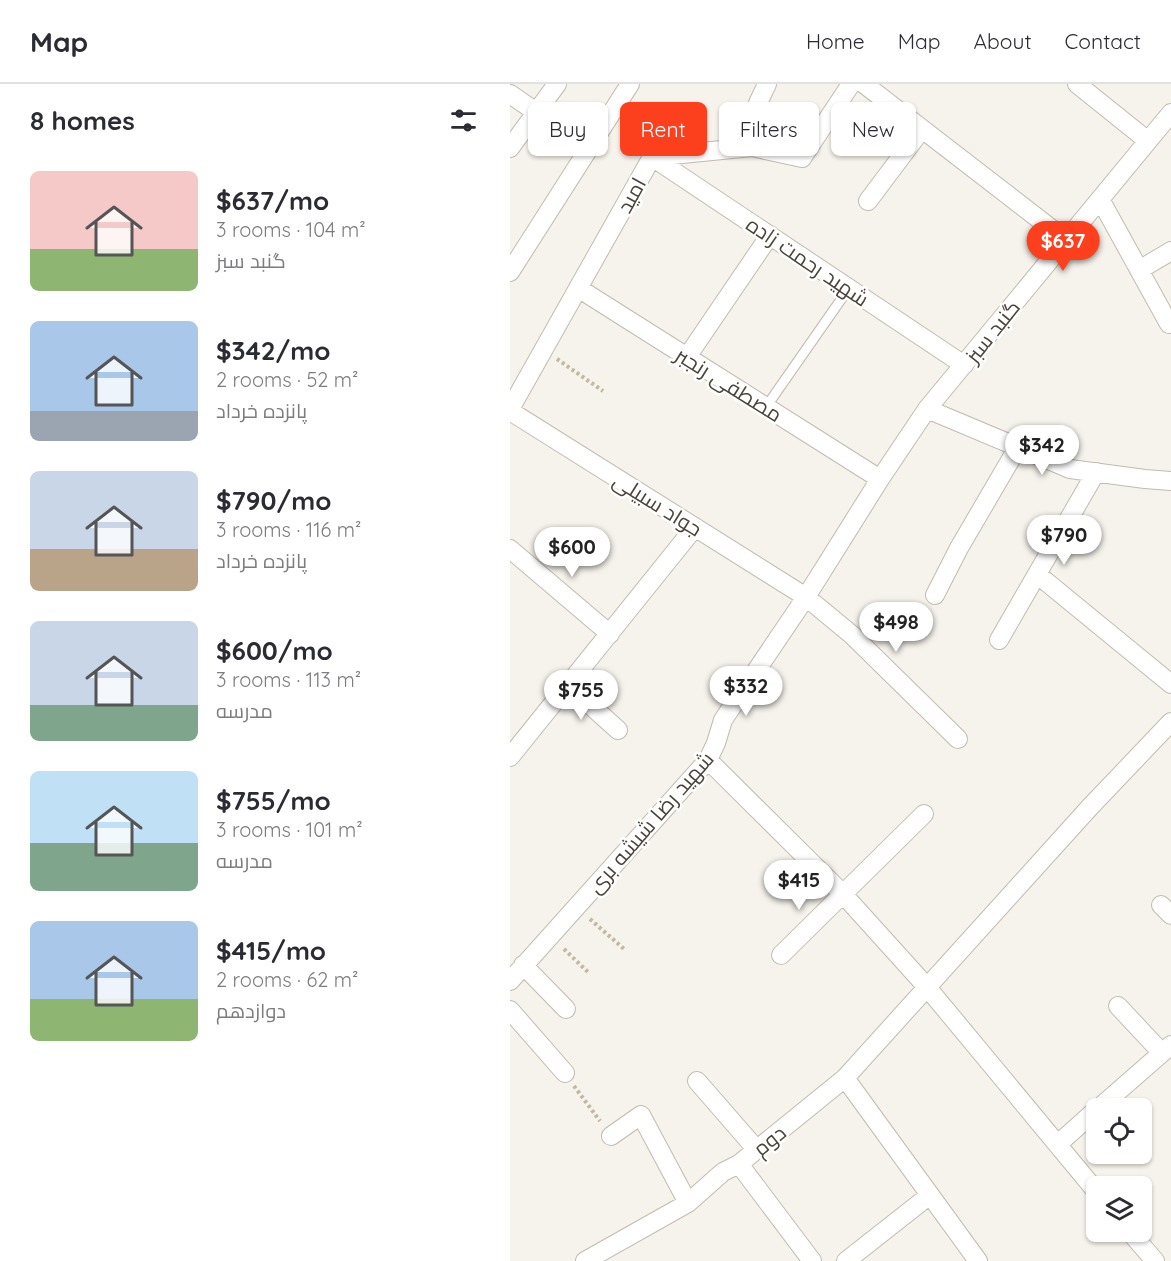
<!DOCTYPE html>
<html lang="en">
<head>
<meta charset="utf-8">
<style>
  body { margin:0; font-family:Quicksand,Cairo,sans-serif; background:#f7f7f7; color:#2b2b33; height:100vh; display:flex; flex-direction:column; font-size:22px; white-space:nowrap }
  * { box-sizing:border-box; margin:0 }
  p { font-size:20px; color:#7c7c81 }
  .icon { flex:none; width:33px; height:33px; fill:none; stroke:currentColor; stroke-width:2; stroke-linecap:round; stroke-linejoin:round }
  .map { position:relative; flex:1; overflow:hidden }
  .details { display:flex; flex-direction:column; background:#fff; width:510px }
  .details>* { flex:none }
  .hud { position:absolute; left:18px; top:18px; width:552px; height:54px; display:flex; gap:12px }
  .buttons { position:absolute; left:576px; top:1014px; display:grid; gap:12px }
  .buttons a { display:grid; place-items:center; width:66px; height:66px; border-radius:9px; background:#fff; box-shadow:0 2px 4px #0004; font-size:30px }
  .price { position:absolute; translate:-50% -51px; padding:0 14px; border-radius:21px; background:#fff; color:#222; font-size:20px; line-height:39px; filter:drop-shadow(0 2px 3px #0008) }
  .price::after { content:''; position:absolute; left:50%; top:36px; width:18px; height:14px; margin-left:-9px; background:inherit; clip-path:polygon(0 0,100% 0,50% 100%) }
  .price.active { background:#fc3f1d; color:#fff }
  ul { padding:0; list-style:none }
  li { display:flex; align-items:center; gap:18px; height:150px; padding:0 30px }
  li span { display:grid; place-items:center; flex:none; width:168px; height:120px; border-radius:9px; color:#555 }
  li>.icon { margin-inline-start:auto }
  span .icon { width:72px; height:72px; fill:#fffc; stroke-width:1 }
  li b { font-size:26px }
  h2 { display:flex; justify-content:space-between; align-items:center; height:72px; padding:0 30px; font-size:26px }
  .pill { padding:0 21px; border-radius:9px; background:#fff; box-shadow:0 2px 4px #0004; font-size:21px; line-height:54px }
  .pill.active { background:#fc3f1d; color:#fff }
  header { display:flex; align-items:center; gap:36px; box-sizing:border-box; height:84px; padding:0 30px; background:#fff; border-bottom:2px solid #e1e1e2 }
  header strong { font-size:28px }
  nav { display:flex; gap:33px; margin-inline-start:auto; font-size:21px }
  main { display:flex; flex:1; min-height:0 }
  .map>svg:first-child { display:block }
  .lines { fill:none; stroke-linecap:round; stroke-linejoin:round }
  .lane-casing { stroke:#c2bbae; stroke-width:11 }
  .street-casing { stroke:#c2bbae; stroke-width:20 }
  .path { stroke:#c4b79f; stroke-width:4; stroke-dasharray:3 3; stroke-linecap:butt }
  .lane { stroke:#fff; stroke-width:9 }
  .street { stroke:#fff; stroke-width:18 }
  .labels { text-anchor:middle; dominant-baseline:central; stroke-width:5; stroke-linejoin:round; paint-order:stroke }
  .street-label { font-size:21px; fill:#4b4439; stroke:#fff }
</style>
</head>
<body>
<header>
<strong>Map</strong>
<nav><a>Home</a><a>Map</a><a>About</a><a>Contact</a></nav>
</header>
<main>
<section class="details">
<h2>8 homes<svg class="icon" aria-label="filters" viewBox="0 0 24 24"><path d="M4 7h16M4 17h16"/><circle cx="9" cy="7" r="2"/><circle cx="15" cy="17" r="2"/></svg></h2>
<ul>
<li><span style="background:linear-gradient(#f6c9c9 65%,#8fb573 0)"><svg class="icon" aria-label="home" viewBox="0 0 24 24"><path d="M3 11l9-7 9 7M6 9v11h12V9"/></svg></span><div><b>$637/mo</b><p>3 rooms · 104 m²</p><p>گنبد سبز</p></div></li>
<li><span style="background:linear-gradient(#a9c7e8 75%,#9aa5b1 0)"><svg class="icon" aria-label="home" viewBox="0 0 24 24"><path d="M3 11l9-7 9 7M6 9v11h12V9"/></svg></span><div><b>$342/mo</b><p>2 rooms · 52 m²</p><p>پانزده خرداد</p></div></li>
<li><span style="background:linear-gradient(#c9d6e8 65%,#b9a48a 0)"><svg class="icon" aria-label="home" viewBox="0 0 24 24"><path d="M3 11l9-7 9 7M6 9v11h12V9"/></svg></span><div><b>$790/mo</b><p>3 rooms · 116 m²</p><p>پانزده خرداد</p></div></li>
<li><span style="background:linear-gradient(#c9d6e8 70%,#7fa58c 0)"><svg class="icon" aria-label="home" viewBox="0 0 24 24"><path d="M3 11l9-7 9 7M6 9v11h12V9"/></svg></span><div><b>$600/mo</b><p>3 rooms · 113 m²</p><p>مدرسه</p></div></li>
<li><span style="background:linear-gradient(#bfe0f5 60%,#7fa58c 0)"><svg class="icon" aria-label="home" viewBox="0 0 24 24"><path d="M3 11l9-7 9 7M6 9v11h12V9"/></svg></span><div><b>$755/mo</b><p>3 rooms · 101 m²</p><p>مدرسه</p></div></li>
<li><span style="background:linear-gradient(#a9c7e8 65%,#8fb573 0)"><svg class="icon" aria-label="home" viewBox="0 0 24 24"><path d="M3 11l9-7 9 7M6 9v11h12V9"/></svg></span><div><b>$415/mo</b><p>2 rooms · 62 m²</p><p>دوازدهم</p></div></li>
</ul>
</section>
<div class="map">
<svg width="661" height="1177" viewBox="0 0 661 1177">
  <rect width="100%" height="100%" fill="#f6f3ec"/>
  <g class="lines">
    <defs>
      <path id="lane" d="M256 323 339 204"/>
      <path id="street" d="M354 0 556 156
        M567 0 638 57
        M0 10 26 28
        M248 19 257 0
        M0 64 47 0
        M142 73 454 281
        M590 115 659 240
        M358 117 412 45
        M629 186 661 167
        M0 188 120 0
        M68 204 370 395
        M177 273 260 151
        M0 325 142 73 242 63 292 74 341 0
        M417 325 560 385 635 395 661 397
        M0 327 296 513 342 551 448 655
        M0 465 100 550
        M528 491 661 600
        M425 511 449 464 508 363
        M489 556 586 388
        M58 601 108 646
        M0 673 185 443
        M198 676 332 809 416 902 586 1107
        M651 821 661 831
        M271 871 414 730
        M13 881 56 925
        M0 897 198 676 206 659 213 636 296 513 370 395 417 325 661 29
        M608 922 652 969
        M0 926 55 989
        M335 994 468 1177
        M187 997 247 1066
        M589 1024 661 961
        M101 1052 131 1031 178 1119
        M548 1060 586 1026
        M229 1080 302 1177
        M620 1148 645 1177
        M75 1177 178 1119 213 1088 229 1080 335 994 580 723 661 638
        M336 1177 420 1111"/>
    </defs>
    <use href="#lane" class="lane-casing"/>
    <use href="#street" class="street-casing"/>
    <path class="path" d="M47 275 93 307
      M80 835 114 865
      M54 865 80 890
      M64 1002 90 1037"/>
    <use href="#lane" class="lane"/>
    <use href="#street" class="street"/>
  </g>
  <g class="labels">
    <g class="street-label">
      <text transform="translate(121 111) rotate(-61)">امید</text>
      <text transform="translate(298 177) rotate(34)">شهید رحمت زاده</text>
      <text transform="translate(482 247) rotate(-51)">گنبد سبز</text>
      <text transform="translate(219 300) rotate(32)">مصطفی رنجبر</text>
      <text transform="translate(148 420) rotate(32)">جواد سبیلی</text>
      <text transform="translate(140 738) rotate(-49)">شهید رضا شیشه بری</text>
      <text transform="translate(259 1056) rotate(-39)">دوم</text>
    </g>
  </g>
</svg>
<div class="buttons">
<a><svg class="icon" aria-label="locate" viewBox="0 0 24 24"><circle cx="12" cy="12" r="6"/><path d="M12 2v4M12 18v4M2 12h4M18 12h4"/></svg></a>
<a><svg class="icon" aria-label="layers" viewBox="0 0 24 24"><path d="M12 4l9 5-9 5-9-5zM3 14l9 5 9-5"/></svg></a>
</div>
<b class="price active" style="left:553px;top:188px">$637</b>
<b class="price" style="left:532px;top:392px">$342</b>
<b class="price" style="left:554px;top:482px">$790</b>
<b class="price" style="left:62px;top:494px">$600</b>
<b class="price" style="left:386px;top:569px">$498</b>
<b class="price" style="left:236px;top:633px">$332</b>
<b class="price" style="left:71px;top:637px">$755</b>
<b class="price" style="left:289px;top:827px">$415</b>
<div class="hud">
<a class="pill">Buy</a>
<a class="pill active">Rent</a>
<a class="pill">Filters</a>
<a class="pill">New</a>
</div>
</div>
</main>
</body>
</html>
